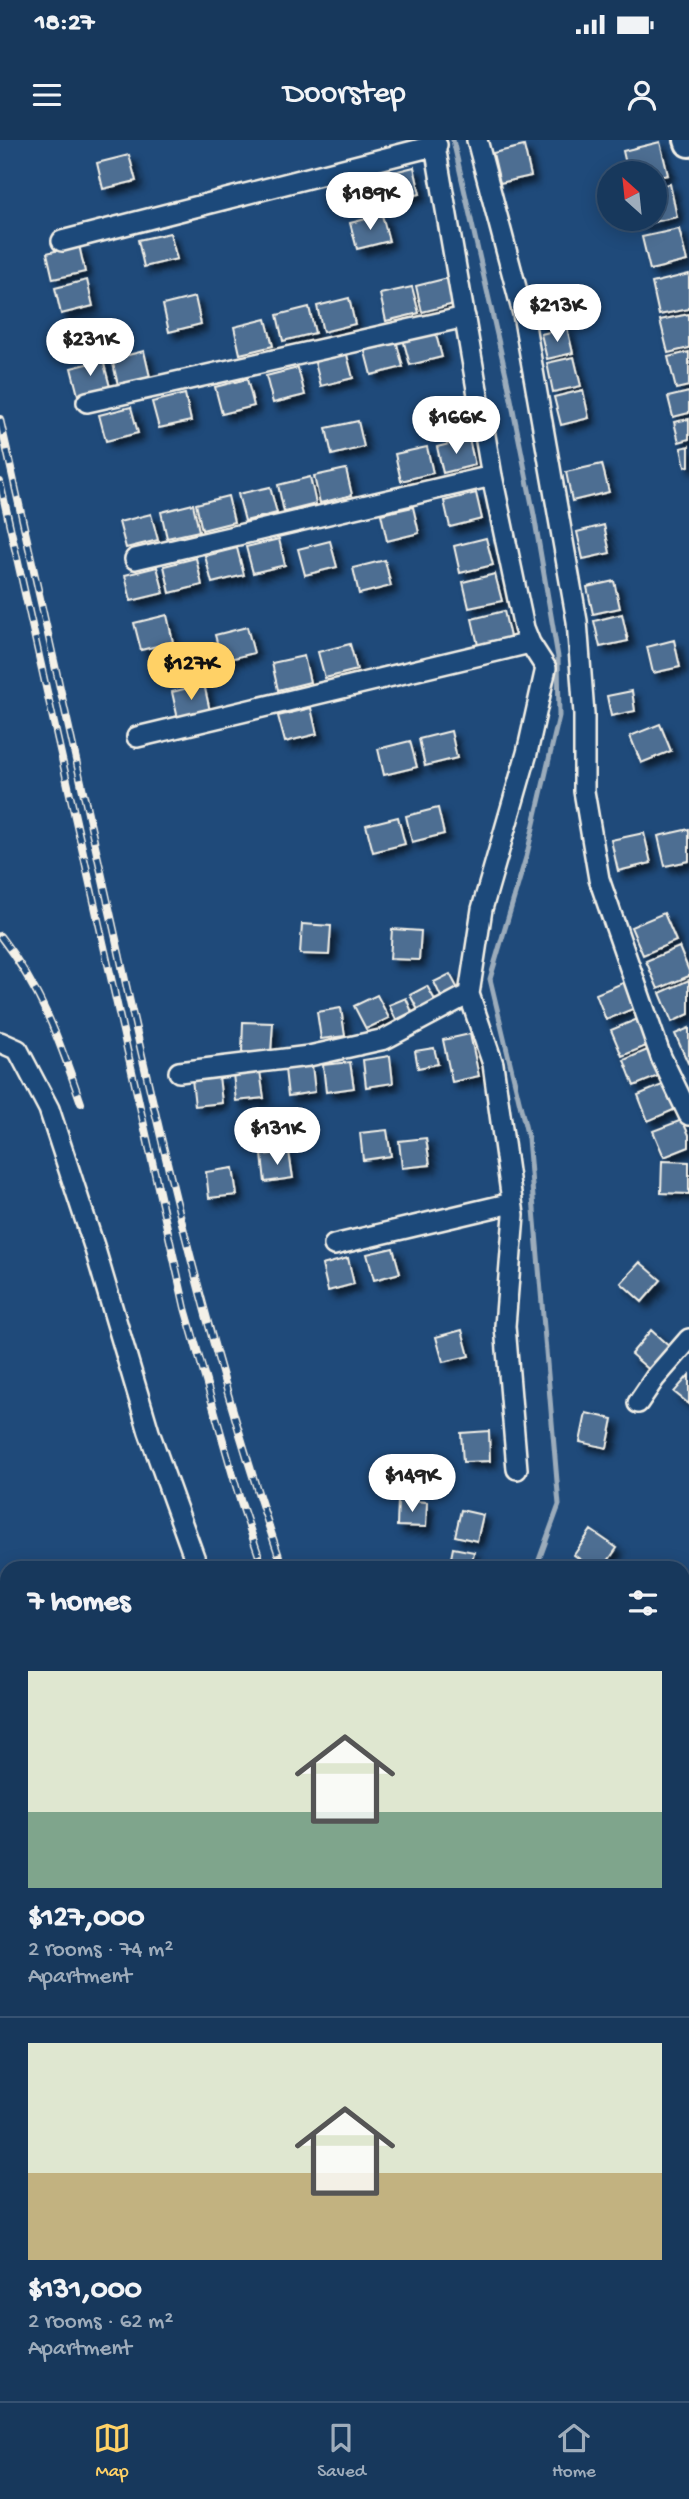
<!DOCTYPE html>
<html lang="en">
<head>
<meta charset="utf-8">
<style>
  body { margin:0; font-family:"Gochi Hand",sans-serif; background:#244365; color:#f1f3f6; height:100vh; display:flex; flex-direction:column; font-size:26px; white-space:nowrap }
  * { box-sizing:border-box; margin:0 }
  p { font-size:23px; color:#9eacbb }
  .icon { flex:none; width:38px; height:38px; fill:none; stroke:currentColor; stroke-width:2; stroke-linecap:round; stroke-linejoin:round }
  .map { position:relative; flex:1; overflow:hidden }
  .sheet { position:absolute; left:0px; top:1421px; width:690px; height:840px; display:flex; flex-direction:column; background:#17385c; border-radius:21px 21px 0 0; box-shadow:0 4px 18px #0003,0 0 0 2px #365272 }
  .sheet>* { flex:none }
  .needle { width:46px; rotate:333deg }
  .controls { position:absolute; left:597px; top:21px; display:grid; gap:14px }
  .controls a { display:grid; place-items:center; width:70px; height:70px; border-radius:50%; background:#17385c; box-shadow:0 4px 18px #0003,0 0 0 2px #365272; font-size:35px }
  .price { position:absolute; translate:-50% -60px; padding:0 16px; border-radius:24px; background:#fff; color:#222; font-size:23px; line-height:46px; filter:drop-shadow(0 2px 4px #0008) }
  .price::after { content:''; position:absolute; left:50%; top:42px; width:21px; height:16px; margin-left:-10px; background:inherit; clip-path:polygon(0 0,100% 0,50% 100%) }
  .price.current { background:#ffd166; color:#111 }
  ul { padding:0; list-style:none }
  li { display:grid; align-content:center; gap:14px; height:371px; padding:0 28px }
  li+li { border-top:2px solid #365272 }
  li span { display:grid; place-items:center; height:217px; border-radius:0px; color:#555 }
  li>.icon { margin-inline-start:auto }
  span .icon { width:126px; height:126px; fill:#fffc; stroke-width:1 }
  li b { font-size:30px }
  h2 { display:flex; justify-content:space-between; align-items:center; height:84px; padding:0 28px; font-size:30px }
  .status { display:flex; justify-content:space-between; align-items:center; height:49px; padding:0 35px; background:#17385c; direction:ltr }
  .status svg { height:19px; fill:currentColor }
  header { display:flex; justify-content:space-between; align-items:center; height:91px; padding:0 28px; background:#17385c; font-size:32px; font-weight:600 }
  .tabs { display:flex; justify-content:space-around; align-items:center; height:98px; border-top:2px solid #365272; background:#17385c; font-size:19px; color:#9eacbb }
  .tabs a { display:grid; justify-items:center; gap:4px }
  .tabs .current { color:#ffd166 }
  .map>svg:first-child { display:block }
  .lines { fill:none; stroke-linecap:round; stroke-linejoin:round }
  .stream { stroke:#9cacbb; stroke-width:5 }
  .building { fill:#4d6e92; stroke:#f4f1e8; stroke-width:2; filter:url(#shadow) }
  .street-casing { stroke:#f4f1e8; stroke-width:24 }
  .secondary-casing { stroke:#f4f1e8; stroke-width:32 }
  .street { stroke:#1f4a7a; stroke-width:19 }
  .secondary { stroke:#1f4a7a; stroke-width:26 }
  .rail-casing { stroke:#f4f1e8; stroke-width:8 }
  .rail { stroke:#1f4a7a; stroke-width:5; stroke-dasharray:16; stroke-linecap:butt }
</style>
</head>
<body>
<div class="status"><b>18:27</b><svg viewBox="0 0 49 12"><path d="M0 12V9h3v3zM5 12V6h3v6zM10 12V3h3v9zM15 12V0h3v12zM26 1h20v11H26zM47 4h2v5h-2z"/></svg></div>
<header><svg class="icon" aria-label="menu" viewBox="0 0 24 24"><path d="M4 6h16M4 12h16M4 18h16"/></svg>Doorstep<svg class="icon" aria-label="person" viewBox="0 0 24 24"><circle cx="12" cy="8" r="4"/><path d="M4 21q1-7 8-7t8 7"/></svg></header>
<div class="map">
<svg width="689" height="2261" viewBox="0 0 689 2261">
  <defs>
    <filter id="shadow"><feDropShadow dx="6" dy="6" stdDeviation="3.5" flood-color="#0009"/></filter>
  </defs>
  <rect width="100%" height="100%" fill="#1f4a7a"/>
  <filter id="ink" filterUnits="userSpaceOnUse"><feTurbulence type="fractalNoise" baseFrequency=".0143" numOctaves="2"/><feDisplacementMap in="SourceGraphic" scale="14" xChannelSelector="R" yChannelSelector="G"/><feConvolveMatrix kernelMatrix="1 2 1 2 8 2 1 2 1" color-interpolation-filters="sRGB"/></filter>
  <g filter="url(#ink)">
    <g class="lines">
      <path class="stream" d="M453 0 507 239 534 375 558 517 559 576 527 714 490 839 528 998 559 1365 536 1428
        M219 2261 220 2254"/>
    </g>
    <path class="building" d="M660 2 668 35 654 38V33H628L623 11Z
      M524 6 531 36 500 43 493 13Z
      M129 15 136 41 103 49 97 23Z
      M414 27 420 54 388 62 382 35Z
      M670 44 677 77 640 85 639 79H654V47Z
      M382 75 389 101 357 109 350 83Z
      M679 89 687 121 650 130 642 97Z
      M170 93 177 119 144 127 138 100Z
      M79 105 85 132 53 139 47 113Z
      M689 134V169L659 175 652 143Z
      M448 138 454 164 422 172 416 146Z
      M87 140 93 166 61 174 55 148Z
      M412 147 419 173 386 181 380 154Z
      M562 149 569 179 541 186 534 155Z
      M195 157 201 184 169 192 163 165Z
      M349 158 355 184 323 192 317 166Z
      M309 167 315 193 283 201 277 175Z
      M689 174V208L668 213 660 180Z
      M266 179 273 206 240 214 234 187Z
      M567 188 573 213 547 219 541 194Z
      M435 191 442 217 410 225 403 199Z
      M396 200 403 227 371 235 364 208Z
      M144 211 150 237 118 245 112 219Z
      M346 211 353 238 321 246 314 219Z
      M689 212V246L676 249 668 217Z
      M574 217 581 246 553 252 547 223Z
      M103 220 110 247 78 255 71 228Z
      M298 228 305 255 273 263 266 236Z
      M247 239 254 266 222 274 215 247Z
      M583 250 589 278 561 285 554 257Z
      M689 252V273L673 277 668 257Z
      M185 254 191 281 159 288 152 262Z
      M131 267 138 293 106 301 99 275Z
      M689 279V299L679 302 674 282Z
      M358 281 364 307 332 315 326 288Z
      M469 299 475 325 443 333 437 307Z
      M689 306V326L685 327 681 308Z
      M427 307 433 333 401 341 395 314Z
      M602 324 609 352 572 361 566 332Z
      M346 329 352 355 320 363 314 336Z
      M310 337 316 364 284 372 278 345Z
      M270 347 277 373 245 381 238 354Z
      M476 353 482 379 450 387 444 361Z
      M228 356 234 382 202 390 196 364Z
      M193 364 199 391 167 398 161 372Z
      M413 367 419 393 387 401 381 374Z
      M151 374 158 400 126 408 119 382Z
      M604 385 610 413 583 419 577 392Z
      M486 398 493 425 460 433 454 406Z
      M279 399 285 425 253 433 246 407Z
      M330 401 337 427 305 435 298 409Z
      M237 408 244 435 212 443 205 416Z
      M196 418 202 445 170 453 164 426Z
      M385 420 391 446 359 454 353 428Z
      M157 427 164 453 131 461 125 435Z
      M495 434 502 461 469 468 463 442Z
      M614 441 620 468 593 474 587 447Z
      M504 471 510 497 478 505 472 479Z
      M622 474 628 501 600 507 594 481Z
      M167 475 173 502 141 510 134 483Z
      M247 487 254 513 222 521 215 495Z
      M674 500 680 527 653 533 647 507Z
      M350 504 357 530 325 538 318 512Z
      M304 516 310 542 278 550 272 523Z
      M204 544 210 571 178 579 172 552Z
      M632 551 635 571 611 576 607 556Z
      M311 568 317 594 285 602 278 576Z
      M660 584 671 611 641 623 630 596Z
      M451 591 457 618 425 626 419 599Z
      M410 601 417 627 384 635 378 609Z
      M438 668 444 694 412 702 406 676Z
      M398 677 405 704 373 712 366 685Z
      M689 689V721L665 726 658 696Z
      M644 693 651 723 618 731 611 700Z
      M664 773 676 801 643 815 631 787Z
      M302 784 331 786 329 815 300 814Z
      M392 789 421 791 419 820 390 819Z
      M679 807 689 831V836L658 849 646 821Z
      M450 834 458 849 441 857 434 842Z
      M689 840V874L672 882 660 853Z
      M625 842 635 868 606 880 596 854Z
      M427 846 435 860 418 870 410 855Z
      M377 855 389 878 366 889 354 866Z
      M406 858 412 872 396 880 389 865Z
      M341 868 345 896 321 899 317 872Z
      M640 878 651 904 622 916 611 890Z
      M243 882 273 883 271 913 242 912Z
      M689 888V922L688 923 675 894Z
      M470 894 479 936 452 942 443 900Z
      M434 908 438 924 418 928 415 911Z
      M652 908 663 934 634 946 624 920Z
      M390 916 393 943 366 947 363 920Z
      M350 922 354 948 326 952 323 925Z
      M312 925 315 952 288 956 285 929Z
      M260 931 264 958 236 961 233 934Z
      M219 936 222 963 195 966 192 939Z
      M667 943 678 968 648 981 638 955Z
      M682 980 689 995V1007L664 1017 653 991Z
      M387 990 391 1016 363 1020 360 993Z
      M426 998 430 1025 402 1028 399 1001Z
      M289 1012 293 1038 265 1042 262 1015Z
      M662 1021 689 1022V1054L661 1053Z
      M233 1028 237 1055 209 1058 206 1032Z
      M393 1108 400 1133 374 1140 367 1114Z
      M348 1118 354 1144 328 1151 322 1125Z
      M640 1122 661 1140 642 1162 621 1143Z
      M462 1190 469 1216 443 1222 436 1197Z
      M651 1190 673 1210 653 1233 631 1214Z
      M689 1235V1264L674 1252Z
      M586 1273 613 1279 607 1308 580 1302Z
      M489 1291 490 1321 463 1322 461 1293Z
      M398 1360 427 1362 426 1387 397 1386Z
      M461 1370 483 1375 477 1401 455 1396Z
      M591 1390 617 1408 603 1428H593L574 1415Z
      M453 1408 474 1412 471 1428H449Z
      M687 1513H689V1542L682 1540Z
      M682 1560 689 1562 687 1593 682 1592Z
      M682 1661 689 1662V1678L682 1677Z
      M0 1863 7 1866V1897L0 1895Z
      M0 2116 7 2119 5 2150 0 2148Z
      M284 2254H316L285 2260Z"/>
    <g class="lines">
      <defs>
        <path id="street" d="M434 0 492 336 524 488 530 503 546 528 527 613 482 769 469 854 493 924 514 1075 505 1186 517 1329
          M477 0 523 174 577 481 584 574V651L599 739 661 917 689 975
          M62 101 437 5
          M87 262 465 177
          M135 419 492 336
          M137 597 530 503
          M0 902 18 910 49 969 94 1106 149 1292 198 1428
          M179 932 309 916 385 899 469 854
          M334 1105 512 1063
          M638 1263 655 1238 689 1199
          M682 1498 689 1493
          M0 1956 7 1959
          M396 2254 398 2261
          M554 2254 557 2261"/>
        <path id="secondary" d="M688 0 689 3"/>
      </defs>
      <use href="#street" class="street-casing"/>
      <use href="#secondary" class="secondary-casing"/>
      <use href="#street" class="street"/>
      <use href="#secondary" class="secondary"/>
      <defs>
        <path id="rail" d="M0 279C38 449 76 620 114 790 161 1005 211 1219 283 1428
          M0 342 185 1168 240 1360 263 1428
          M0 796C42 851 59 899 81 963
          M576 2254 578 2261
          M588 2254 590 2261"/>
      </defs>
      <use href="#rail" class="rail-casing"/>
      <use href="#rail" class="rail"/>
    </g>
  </g>
</svg>
<div class="controls">
<a><svg class="needle" viewBox="-14 -14 28 28"><path d="M0-13l5 13h-10z" fill="#e53935"/><path d="M0 13l5-13h-10z" fill="#9eacbb"/></svg></a>
</div>
<b class="price" style="left:370px;top:92px">$189K</b>
<b class="price" style="left:557px;top:204px">$213K</b>
<b class="price" style="left:90px;top:238px">$231K</b>
<b class="price" style="left:456px;top:316px">$166K</b>
<b class="price current" style="left:191px;top:562px">$127K</b>
<b class="price" style="left:277px;top:1027px">$131K</b>
<b class="price" style="left:412px;top:1374px">$149K</b>
<section class="sheet">
<h2>7 homes<svg class="icon" aria-label="filters" viewBox="0 0 24 24"><path d="M4 7h16M4 17h16"/><circle cx="9" cy="7" r="2"/><circle cx="15" cy="17" r="2"/></svg></h2>
<ul>
<li><span style="background:linear-gradient(#dfe7d0 65%,#7fa58c 0)"><svg class="icon" aria-label="home" viewBox="0 0 24 24"><path d="M3 11l9-7 9 7M6 9v11h12V9"/></svg></span><div><b>$127,000</b><p>2 rooms · 74 m²</p><p>Apartment</p></div></li>
<li><span style="background:linear-gradient(#dfe7d0 60%,#c2b280 0)"><svg class="icon" aria-label="home" viewBox="0 0 24 24"><path d="M3 11l9-7 9 7M6 9v11h12V9"/></svg></span><div><b>$131,000</b><p>2 rooms · 62 m²</p><p>Apartment</p></div></li>
</ul>
</section>
</div>
<nav class="tabs">
<a class="current"><svg class="icon" aria-label="map" viewBox="0 0 24 24"><path d="M3 6l6-2 6 2 6-2v14l-6 2-6-2-6 2zM9 4v14M15 6v14"/></svg>Map</a>
<a><svg class="icon" aria-label="saved" viewBox="0 0 24 24"><path d="M7 4h10v16l-5-4-5 4z"/></svg>Saved</a>
<a><svg class="icon" aria-label="home" viewBox="0 0 24 24"><path d="M3 11l9-7 9 7M6 9v11h12V9"/></svg>Home</a>
</nav>
</body>
</html>
